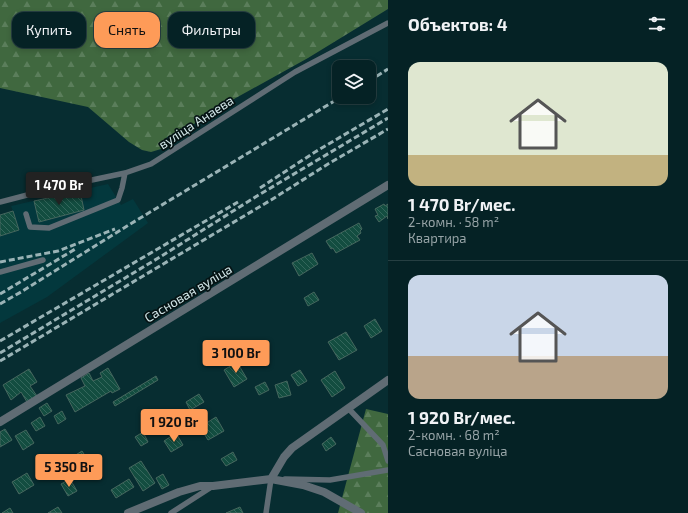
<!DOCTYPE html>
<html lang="ru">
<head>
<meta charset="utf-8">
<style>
  body { margin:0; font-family:"Exo 2",sans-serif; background:#0e2a2d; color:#f1f3f6; height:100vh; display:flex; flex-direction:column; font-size:15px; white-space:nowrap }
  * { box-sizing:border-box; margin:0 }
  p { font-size:13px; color:#97a4a7 }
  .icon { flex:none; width:22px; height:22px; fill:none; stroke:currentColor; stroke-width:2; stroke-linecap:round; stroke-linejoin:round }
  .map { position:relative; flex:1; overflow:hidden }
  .panel { display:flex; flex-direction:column; background:#052225; width:300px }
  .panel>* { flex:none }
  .top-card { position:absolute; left:12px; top:12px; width:316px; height:36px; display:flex; gap:8px }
  .tools { position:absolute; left:332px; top:60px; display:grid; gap:8px }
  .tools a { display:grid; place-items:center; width:44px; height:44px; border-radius:8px; background:#052225; box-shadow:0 2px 6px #0003,0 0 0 1px #263f42; font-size:20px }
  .price { position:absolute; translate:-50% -34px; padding:0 9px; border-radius:4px; background:#fe9b58; color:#111; font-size:13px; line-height:26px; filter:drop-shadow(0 1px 2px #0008) }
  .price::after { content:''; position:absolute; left:50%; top:24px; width:12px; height:9px; margin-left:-6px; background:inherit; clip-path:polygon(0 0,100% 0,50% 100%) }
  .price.selected { background:#222; color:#fff }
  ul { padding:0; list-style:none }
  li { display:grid; align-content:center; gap:8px; height:212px; padding:0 20px }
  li+li { border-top:1px solid #263f42 }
  li span { display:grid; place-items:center; height:124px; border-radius:12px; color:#555 }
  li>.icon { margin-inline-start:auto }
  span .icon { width:72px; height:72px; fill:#fffc; stroke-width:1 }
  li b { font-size:17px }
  h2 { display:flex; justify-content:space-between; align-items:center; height:48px; padding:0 20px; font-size:17px }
  .chip { padding:0 14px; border-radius:12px; background:#052225; box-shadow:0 2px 6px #0003,0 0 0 1px #263f42; font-size:14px; line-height:36px }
  .chip.selected { background:#fe9b58; color:#111 }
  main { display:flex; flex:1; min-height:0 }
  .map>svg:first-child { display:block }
  .built { fill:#03383d }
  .forest { fill:url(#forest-firs) }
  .building { fill:url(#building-back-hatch); stroke:#46675e }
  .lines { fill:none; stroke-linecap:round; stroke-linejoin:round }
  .lane { stroke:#606c74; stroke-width:5.5 }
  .street { stroke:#606c74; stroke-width:8 }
  .rail { stroke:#9ab3b6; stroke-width:3; stroke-dasharray:6 3; stroke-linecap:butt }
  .labels { text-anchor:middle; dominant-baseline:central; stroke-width:3.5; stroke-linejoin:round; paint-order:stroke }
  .street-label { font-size:13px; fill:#d3e7e9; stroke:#051314 }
</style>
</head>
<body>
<main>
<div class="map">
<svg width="388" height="513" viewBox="0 0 388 513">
  <defs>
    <pattern id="forest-firs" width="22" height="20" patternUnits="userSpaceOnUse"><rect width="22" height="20" fill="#40683f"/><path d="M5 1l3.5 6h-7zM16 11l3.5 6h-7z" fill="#5b7e5b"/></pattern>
    <pattern id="building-back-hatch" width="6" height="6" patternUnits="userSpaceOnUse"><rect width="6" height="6" fill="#134d40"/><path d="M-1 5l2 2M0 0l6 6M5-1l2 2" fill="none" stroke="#34675c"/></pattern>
  </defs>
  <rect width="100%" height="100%" fill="#072d31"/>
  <path class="built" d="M108 184 121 205 133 199 148 223 47 297 0 323V215L13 211 11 206Z"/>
  <path class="forest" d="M0 0H388V9L308 58 234 99 212 115 167 137 161 149 151 152 142 150 129 142 88 107 0 88Z
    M366 409 388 414V513H338Z"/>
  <path class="building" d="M80 191 84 210 39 222 34 201Z
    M384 204 385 206 388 204V219L387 216 379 222 375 216 378 215 375 209Z
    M13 211 19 230 0 236V215Z
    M359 223 362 229 360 231 361 233 357 236 360 240 336 253 333 248 331 249 326 241Z
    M312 253 318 264 299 276 292 263Z
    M314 292 319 300 308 306 304 298Z
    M375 319 382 331 371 338 364 326Z
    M346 332 357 350 339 360 328 342Z
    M237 362 247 379 234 387 224 370Z
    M108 368 120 389 112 393 111 391 75 412 66 395 85 386 81 378 89 373 93 381 102 377 100 373Z
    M29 369 37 382 30 386 37 396 27 402 21 392 11 400 3 385Z
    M300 370 307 381 298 386 291 375Z
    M335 371 345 388 332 397 321 380Z
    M156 376 158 380 115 406 113 402Z
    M287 381 291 395 279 398 275 385Z
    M265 382 269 390 259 395 255 387Z
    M199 394 204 402 190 410 186 402Z
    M47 403 52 411 44 416 39 408Z
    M62 411 66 419 58 424 54 416Z
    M40 417 45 426 36 431 31 423Z
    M216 417 224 431 208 440 200 427Z
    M166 421 171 427 160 434 156 427Z
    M5 429 12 440 0 447V432Z
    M26 430 34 443 23 450 15 436Z
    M143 432 148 442 141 446 135 437Z
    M176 433 183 445 171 452 164 441Z
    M331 437 336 444 326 451 322 444Z
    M82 451 88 460 80 465 74 456Z
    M233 452 237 460 226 466 221 459Z
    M141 461 155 483 143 491 129 468Z
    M27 473 34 485 19 494 12 482Z
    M163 474 169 485 162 489 156 478Z
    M70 479 77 491 68 496 61 484Z
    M129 479 134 487 116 498 111 490Z
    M58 507 62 513H48Z
    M240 507 243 513H226Z
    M10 508 13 513H2Z"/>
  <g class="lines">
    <path class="lane" d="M0 202 54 188 125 173 151 164 295 72 388 23
      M26 214 30 227 49 228 118 200 122 188 125 173
      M0 272 43 260
      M348 408 383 445 388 461
      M285 479 330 480 388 470
      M171 513 213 486
      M266 513 271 479H272"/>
    <path class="street" d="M0 422 388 185
      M271 479 284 457 292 448 388 380
      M128 513 179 492 200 486H213L271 479 303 485 324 492 361 513"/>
    <path class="rail" d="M369 81 388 69
      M260 188 315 152 388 109
      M0 262 58 251 115 229
      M0 294 77 248
      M0 304 21 292 132 223 341 97
      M0 341 238 202
      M0 353 160 257 257 196 388 118
      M0 361 271 200 328 164 388 129"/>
  </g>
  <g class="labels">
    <g class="street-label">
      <text transform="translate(196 122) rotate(-33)">вуліца Анаева</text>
      <text transform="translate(188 293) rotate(-31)">Сасновая вуліца</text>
    </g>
  </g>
</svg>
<div class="tools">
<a><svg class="icon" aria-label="layers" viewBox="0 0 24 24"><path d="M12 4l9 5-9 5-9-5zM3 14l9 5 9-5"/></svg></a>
</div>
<b class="price selected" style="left:59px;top:206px">1 470 Br</b>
<b class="price" style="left:236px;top:374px">3 100 Br</b>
<b class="price" style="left:174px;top:443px">1 920 Br</b>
<b class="price" style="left:69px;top:488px">5 350 Br</b>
<div class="top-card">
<a class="chip">Купить</a>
<a class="chip selected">Снять</a>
<a class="chip">Фильтры</a>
</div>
</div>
<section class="panel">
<h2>Объектов: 4<svg class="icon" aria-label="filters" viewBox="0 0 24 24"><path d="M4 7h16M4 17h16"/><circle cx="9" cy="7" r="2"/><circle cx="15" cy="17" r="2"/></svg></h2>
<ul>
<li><span style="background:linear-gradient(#dfe7d0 75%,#c2b280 0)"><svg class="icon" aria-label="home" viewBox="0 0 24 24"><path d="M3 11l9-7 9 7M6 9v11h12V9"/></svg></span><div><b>1 470 Br/мес.</b><p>2-комн. · 58 m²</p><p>Квартира</p></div></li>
<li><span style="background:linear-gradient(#c9d6e8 65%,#b9a48a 0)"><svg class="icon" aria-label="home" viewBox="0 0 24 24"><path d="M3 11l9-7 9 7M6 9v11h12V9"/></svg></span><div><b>1 920 Br/мес.</b><p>2-комн. · 68 m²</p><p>Сасновая вуліца</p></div></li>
</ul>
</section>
</main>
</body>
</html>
